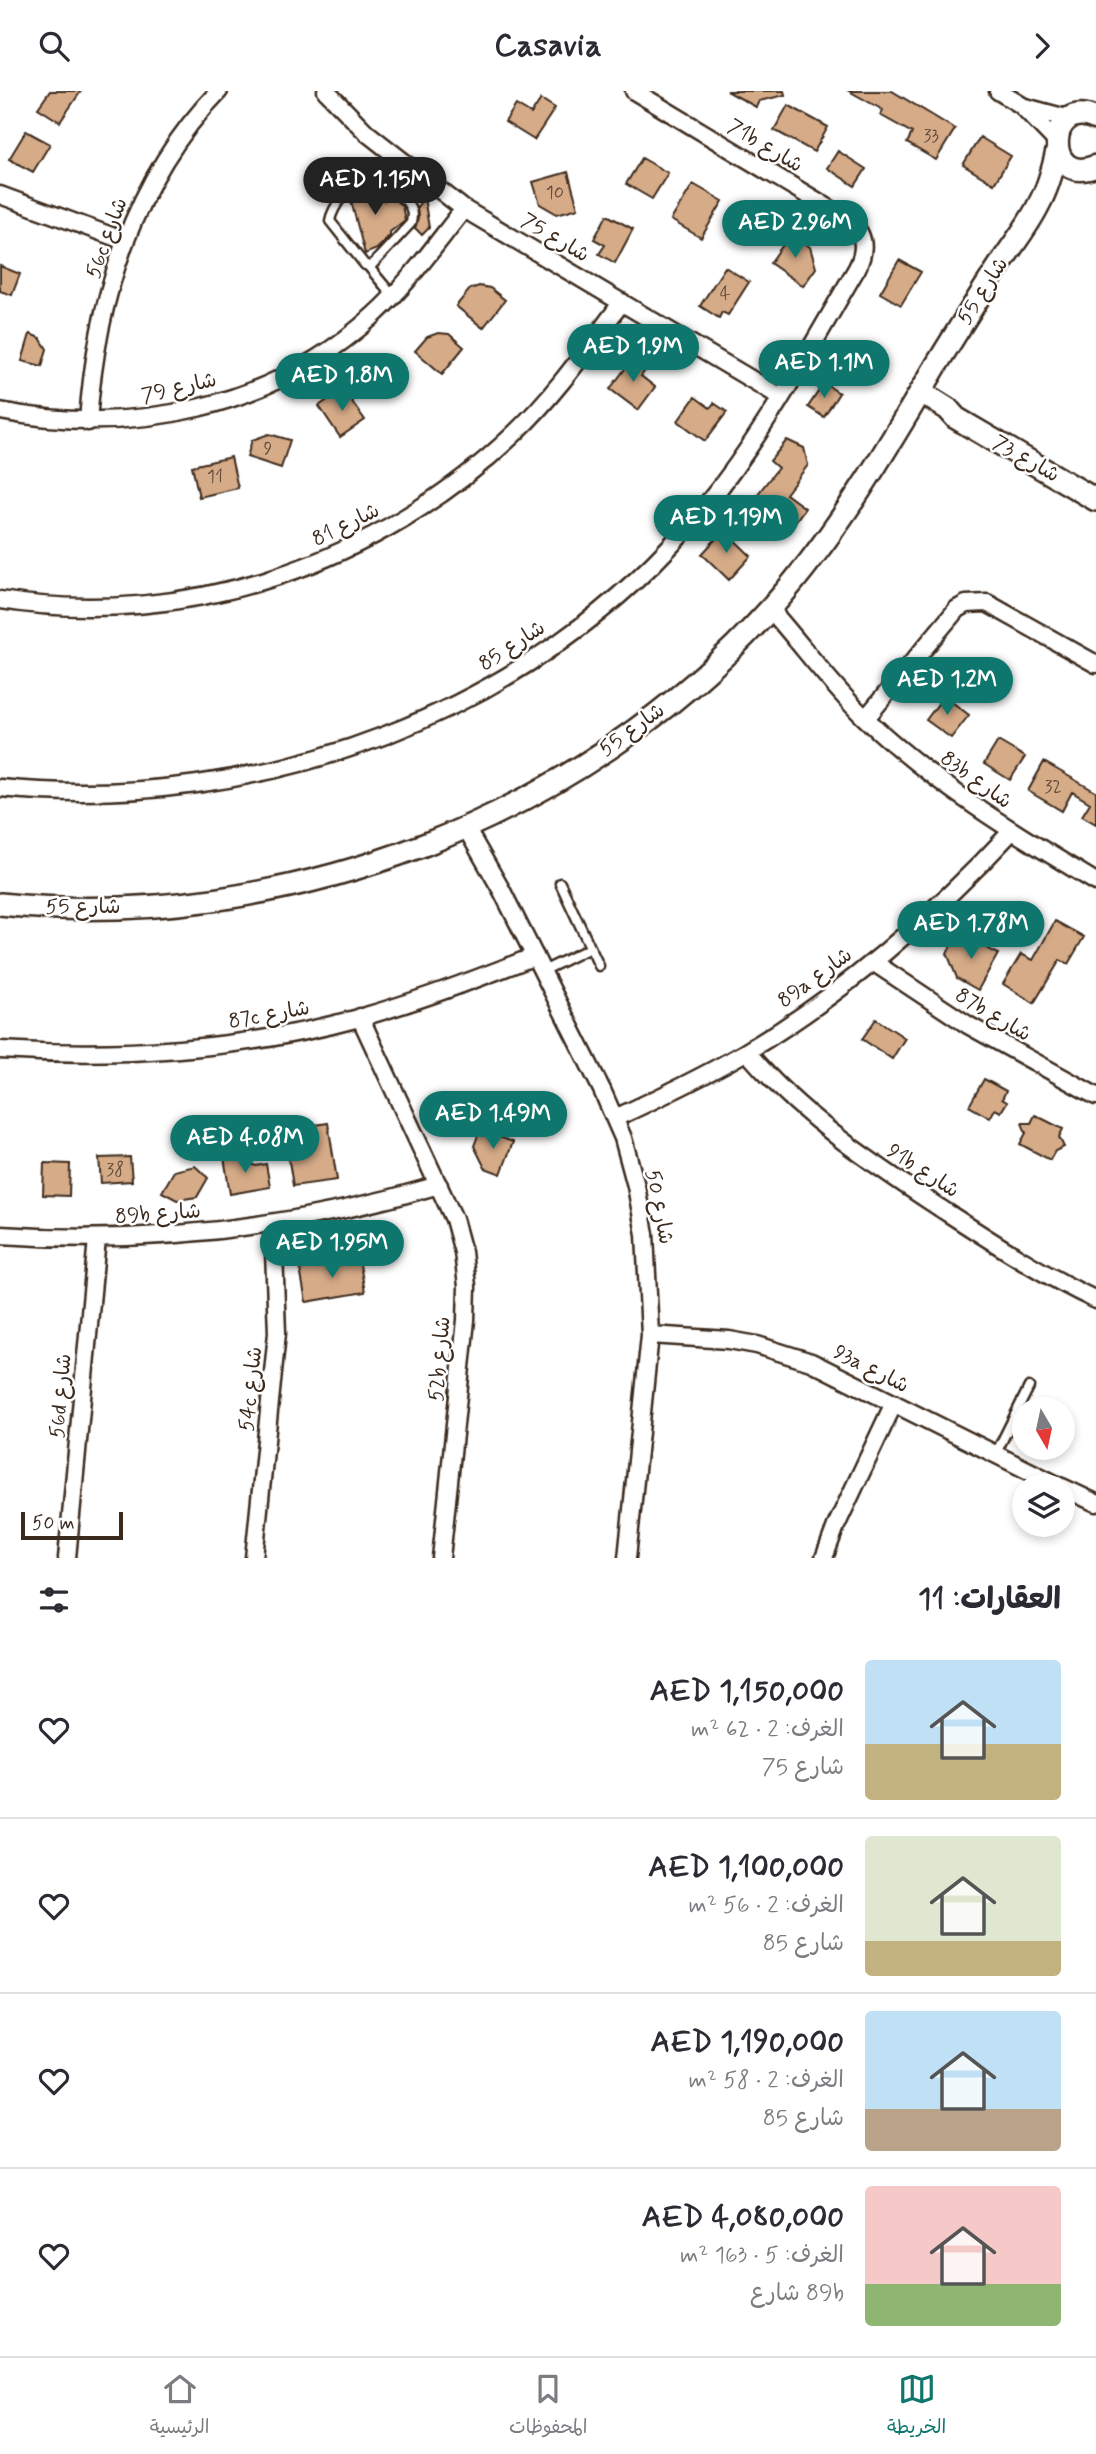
<!DOCTYPE html>
<html lang="ar">
<head>
<meta charset="utf-8">
<style>
  body { margin:0; font-family:Mynerve,"Playpen Sans Arabic",sans-serif; background:#f7f7f7; color:#2b2b33; direction:rtl; height:100vh; display:flex; flex-direction:column; font-size:26px; white-space:nowrap }
  * { box-sizing:border-box; margin:0 }
  p { font-size:23px; color:#7c7c81 }
  .icon { flex:none; width:38px; height:38px; fill:none; stroke:currentColor; stroke-width:2; stroke-linecap:round; stroke-linejoin:round }
  .map { position:relative; height:1467px; overflow:hidden; direction:ltr }
  .side { display:flex; flex-direction:column; background:#fff; flex:1 }
  .side>* { flex:none }
  .needle { width:46px; rotate:171deg }
  .controls { position:absolute; left:1012px; top:1306px; display:grid; gap:14px }
  .controls a { display:grid; place-items:center; width:63px; height:63px; border-radius:50%; background:#fff; box-shadow:0 4px 10px #0003; font-size:35px }
  .scale { position:absolute; left:21px; bottom:18px; width:102px; box-sizing:border-box; padding-left:7px; border:4px solid #3b2a1e; border-top:0; font-size:19px; line-height:24px; white-space:nowrap; color:#3b2a1e; -webkit-text-stroke:5px #fff; paint-order:stroke }
  .price { position:absolute; translate:-50% -60px; padding:0 16px; border-radius:24px; background:#0f766e; color:#fff; font-size:23px; line-height:46px; filter:drop-shadow(0 2px 4px #0008) }
  .price::after { content:''; position:absolute; left:50%; top:42px; width:21px; height:16px; margin-left:-10px; background:inherit; clip-path:polygon(0 0,100% 0,50% 100%) }
  .price.active { background:#222; color:#fff }
  ul { padding:0; list-style:none }
  li { display:flex; align-items:center; gap:21px; height:175px; padding:0 35px }
  li+li { border-top:2px solid #e1e1e2 }
  li span { display:grid; place-items:center; flex:none; width:196px; height:140px; border-radius:7px; color:#555 }
  li>.icon { margin-inline-start:auto }
  span .icon { width:84px; height:84px; fill:#fffc; stroke-width:1 }
  li b { font-size:30px }
  h2 { display:flex; justify-content:space-between; align-items:center; height:84px; padding:0 35px; font-size:30px }
  header { display:flex; justify-content:space-between; align-items:center; height:91px; padding:0 35px; background:#fff; font-size:32px; font-weight:800 }
  .dock { display:flex; justify-content:space-around; align-items:center; height:98px; border-top:2px solid #e1e1e2; background:#fff; font-size:19px; color:#7c7c81 }
  .dock a { display:grid; justify-items:center; gap:4px }
  .dock .active { color:#0f766e }
  .map>svg:first-child { display:block }
  .building { fill:#d6ab88; stroke:#3b2a1e; stroke-width:2 }
  .lines { fill:none; stroke-linecap:round; stroke-linejoin:round }
  .lane-casing { stroke:#3b2a1e; stroke-width:13 }
  .street-casing { stroke:#3b2a1e; stroke-width:21 }
  .secondary-casing { stroke:#3b2a1e; stroke-width:26 }
  .lane { stroke:#fff; stroke-width:8 }
  .street { stroke:#fff; stroke-width:16 }
  .secondary { stroke:#fff; stroke-width:21 }
  .labels { text-anchor:middle; dominant-baseline:central; stroke-width:5; stroke-linejoin:round; paint-order:stroke }
  .number-label { font-size:18px; fill:#624a38 }
  .street-label { font-size:21px; fill:#3b2a1e; stroke:#fff }
</style>
</head>
<body>
<header><svg class="icon" aria-label="forward" viewBox="0 0 24 24"><path d="M9 5l7 7-7 7"/></svg>Casavia<svg class="icon" aria-label="search" viewBox="0 0 24 24"><circle cx="10" cy="10" r="6"/><path d="M15 15l6 6"/></svg></header>
<div class="map">
<svg width="1096" height="1467" viewBox="0 0 1096 1467">
  <rect width="100%" height="100%" fill="#fff"/>
  <filter id="ink" filterUnits="userSpaceOnUse"><feTurbulence type="fractalNoise" baseFrequency=".0143" numOctaves="2"/><feDisplacementMap in="SourceGraphic" scale="14" xChannelSelector="R" yChannelSelector="G"/><feConvolveMatrix kernelMatrix="1 2 1 2 8 2 1 2 1" color-interpolation-filters="sRGB"/></filter>
  <g filter="url(#ink)">
    <path class="building" d="M50 0H81L60 31 38 17Z
      M727 0H784L785 4 759 10 756 16Z
      M849 0H892L955 38 936 69 907 52 912 42 880 24 883 19Z
      M541 8 555 17 534 49 505 31 516 14 531 23Z
      M788 14 828 36 814 61 774 39Z
      M26 40 50 53 33 81 9 68Z
      M980 46 1011 65 994 93 963 74Z
      M838 60 866 78 855 95 827 77Z
      M642 67 668 82 652 108 626 93Z
      M568 81 578 117 557 123 540 113 533 91Z
      M693 93 723 110 701 147 671 129Z
      M376 96 380 98 383 110 393 107 402 115 405 129 390 141V144L377 158 365 163 350 106 355 100Z
      M424 106 429 137 422 144 415 137 418 127 417 116Z
      M607 124 633 138 615 172 599 163 605 154 594 148Z
      M791 143 810 156 816 177 803 195 770 172Z
      M899 169 921 181 901 214 880 202Z
      M0 175 20 183 12 204 0 200Z
      M725 176 749 191 728 224 722 221 719 227 700 215Z
      M479 195 490 197 505 209 483 237 456 215 470 198Z
      M438 242 449 243 464 256 442 283 415 260 427 246Z
      M30 243 40 247 47 258 42 275 22 270Z
      M634 266 648 276 641 285 655 296 638 319 610 298Z
      M824 292 839 302 824 326 808 316Z
      M343 298 365 329 340 346 319 315Z
      M695 306 710 317 714 312 727 321 705 350 678 330Z
      M269 343 290 349 281 377 247 366 252 349Z
      M787 349 804 357 808 374 786 403 805 417 792 435 779 425 766 427 757 439 740 426 778 377 770 370Z
      M231 366 238 397 199 406 192 375Z
      M724 439 751 465 729 489 702 463Z
      M944 605 969 624 951 647 926 629Z
      M998 650 1025 666 1010 689 984 673Z
      M1044 671 1096 701V733L1082 725 1090 712 1072 701 1062 720 1028 700Z
      M1055 830 1084 846 1068 873 1060 869 1034 912 1003 893 1021 863 1033 869Z
      M958 842 998 863 978 899 957 887 947 862Z
      M876 928 905 947 892 968 862 948Z
      M984 988 1006 1000 1002 1008 1007 1011 1001 1021 995 1018 990 1027 969 1015Z
      M1035 1024 1063 1038 1059 1046 1064 1056 1055 1060 1050 1069 1020 1053 1026 1042 1022 1032H1031Z
      M328 1032 337 1089 293 1095 284 1039Z
      M480 1039 513 1051 501 1083 485 1077 474 1055Z
      M240 1063 242 1070 256 1075 266 1073 270 1096 230 1103 224 1066Z
      M130 1066 132 1090 101 1092 99 1067Z
      M44 1072 70 1073 69 1105 43 1104Z
      M195 1075 208 1087 197 1106 177 1109 162 1101 174 1080Z
      M359 1168 365 1201 306 1211 300 1178Z"/>
    <g class="lines">
      <defs>
        <path id="lane" d="M364 85C377 86 404 104 410 116 413 121 412 127 411 132L371 175 365 174 330 130C332 116 351 92 364 85Z
          M403 108 421 85
          M368 175 393 205
          M560 792 599 875
          M543 880 590 857
          M995 1364 1029 1296"/>
        <path id="street" d="M326 0 367 42 464 118 781 306
          M998 0 1021 14 1056 50
          M1025 16 1070 28
          M0 104 125 150
          M0 320C132 346 273 317 374 224 408 193 435 154 464 118
          M88 331C96 210 133 88 219 0
          M0 509C186 539 380 472 515 342 556 303 588 256 622 211
          M770 518C802 554 830 593 865 627 934 693 1014 742 1096 791
          M866 627 957 518 966 513 987 512 1096 573
          M0 697C260 723 536 622 703 418 764 344 809 259 857 177 867 157 865 142 847 128L634 0
          M466 737 502 800 602 999 623 1047 636 1095 645 1143 650 1244 627 1467
          M873 871 968 934 1096 1005
          M360 926 454 1128 463 1161 467 1195 466 1229 441 1467
          M0 959C121 967 242 959 359 927 419 910 477 888 535 865
          M747 961C802 1026 869 1070 940 1117 991 1150 1041 1183 1096 1209
          M615 1027C659 1007 702 986 744 962 841 905 935 823 1011 741
          M0 1144C148 1154 297 1136 439 1094
          M650 1244 729 1249 757 1254 811 1271 1059 1395
          M1062 1396 1096 1412
          M67 1467 97 1148
          M254 1467 277 1242 273 1132
          M824 1467 836 1435 894 1312"/>
        <path id="secondary" d="M1096 28C1046 4 1043 97 1096 75
          M921 301 948 318 956 327 1096 409
          M0 813C283 842 581 729 772 516 837 443 887 358 937 273 958 239 979 205 1001 172 1013 153 1029 134 1039 113 1048 97 1053 78 1057 60"/>
      </defs>
      <use href="#lane" class="lane-casing"/>
      <use href="#street" class="street-casing"/>
      <use href="#secondary" class="secondary-casing"/>
      <use href="#lane" class="lane"/>
      <use href="#street" class="street"/>
      <use href="#secondary" class="secondary"/>
    </g>
  </g>
  <g class="labels">
    <g class="number-label">
      <text x="931" y="45">33</text>
      <text x="555" y="102">10</text>
      <text x="725" y="203">4</text>
      <text x="268" y="358">9</text>
      <text x="215" y="386">11</text>
      <text x="1053" y="696">32</text>
      <text x="115" y="1079">38</text>
    </g>
    <g class="street-label">
      <text transform="translate(765 55) rotate(31)">71b شارع</text>
      <text transform="translate(107 147) rotate(-70)">56c شارع</text>
      <text transform="translate(555 147) rotate(31)">شارع 75</text>
      <text transform="translate(983 200) rotate(-57)">شارع 55</text>
      <text transform="translate(179 297) rotate(-13)">شارع 79</text>
      <text transform="translate(1026 368) rotate(30)">شارع 73</text>
      <text transform="translate(346 434) rotate(-26)">شارع 81</text>
      <text transform="translate(512 555) rotate(-33)">شارع 85</text>
      <text transform="translate(632 639) rotate(-36)">شارع 55</text>
      <text transform="translate(976 689) rotate(36)">83b شارع</text>
      <text x="83" y="816">شارع 55</text>
      <text transform="translate(815 887) rotate(-36)">89a شارع</text>
      <text transform="translate(269 924) rotate(-10)">87c شارع</text>
      <text transform="translate(993 924) rotate(31)">87b شارع</text>
      <text transform="translate(923 1080) rotate(33)">91b شارع</text>
      <text transform="translate(659 1116) rotate(79)">شارع 50</text>
      <text transform="translate(158 1123) rotate(-4)">89b شارع</text>
      <text transform="translate(440 1268) rotate(-85)">52b شارع</text>
      <text transform="translate(871 1278) rotate(27)">93a شارع</text>
      <text transform="translate(251 1298) rotate(-84)">54c شارع</text>
      <text transform="translate(61 1305) rotate(-85)">56d شارع</text>
    </g>
  </g>
</svg>
<div class="controls">
<a><svg class="needle" viewBox="-14 -14 28 28"><path d="M0-13l5 13h-10z" fill="#e53935"/><path d="M0 13l5-13h-10z" fill="#7c7c81"/></svg></a>
<a><svg class="icon" aria-label="layers" viewBox="0 0 24 24"><path d="M12 4l9 5-9 5-9-5zM3 14l9 5 9-5"/></svg></a>
</div>
<div class="scale">50 m</div>
<b class="price active" style="left:375px;top:126px">AED 1.15M</b>
<b class="price" style="left:795px;top:169px">AED 2.96M</b>
<b class="price" style="left:633px;top:293px">AED 1.9M</b>
<b class="price" style="left:824px;top:309px">AED 1.1M</b>
<b class="price" style="left:342px;top:322px">AED 1.8M</b>
<b class="price" style="left:726px;top:464px">AED 1.19M</b>
<b class="price" style="left:947px;top:626px">AED 1.2M</b>
<b class="price" style="left:971px;top:870px">AED 1.78M</b>
<b class="price" style="left:493px;top:1060px">AED 1.49M</b>
<b class="price" style="left:245px;top:1084px">AED 4.08M</b>
<b class="price" style="left:332px;top:1189px">AED 1.95M</b>
</div>
<section class="side">
<h2>العقارات: 11<svg class="icon" aria-label="filters" viewBox="0 0 24 24"><path d="M4 7h16M4 17h16"/><circle cx="9" cy="7" r="2"/><circle cx="15" cy="17" r="2"/></svg></h2>
<ul>
<li><span style="background:linear-gradient(#bfe0f5 60%,#c2b280 0)"><svg class="icon" aria-label="home" viewBox="0 0 24 24"><path d="M3 11l9-7 9 7M6 9v11h12V9"/></svg></span><div><b>AED 1,150,000</b><p>الغرف: 2 · 62 m²</p><p>شارع 75</p></div><svg class="icon" aria-label="heart" viewBox="0 0 24 24"><path d="M12 20l-8-8c-3-5 5-10 8-4 3-6 11-1 8 4z"/></svg></li>
<li><span style="background:linear-gradient(#dfe7d0 75%,#c2b280 0)"><svg class="icon" aria-label="home" viewBox="0 0 24 24"><path d="M3 11l9-7 9 7M6 9v11h12V9"/></svg></span><div><b>AED 1,100,000</b><p>الغرف: 2 · 56 m²</p><p>شارع 85</p></div><svg class="icon" aria-label="heart" viewBox="0 0 24 24"><path d="M12 20l-8-8c-3-5 5-10 8-4 3-6 11-1 8 4z"/></svg></li>
<li><span style="background:linear-gradient(#bfe0f5 70%,#b9a48a 0)"><svg class="icon" aria-label="home" viewBox="0 0 24 24"><path d="M3 11l9-7 9 7M6 9v11h12V9"/></svg></span><div><b>AED 1,190,000</b><p>الغرف: 2 · 58 m²</p><p>شارع 85</p></div><svg class="icon" aria-label="heart" viewBox="0 0 24 24"><path d="M12 20l-8-8c-3-5 5-10 8-4 3-6 11-1 8 4z"/></svg></li>
<li><span style="background:linear-gradient(#f6c9c9 70%,#8fb573 0)"><svg class="icon" aria-label="home" viewBox="0 0 24 24"><path d="M3 11l9-7 9 7M6 9v11h12V9"/></svg></span><div><b>AED 4,080,000</b><p>الغرف: 5 · 163 m²</p><p>89b شارع</p></div><svg class="icon" aria-label="heart" viewBox="0 0 24 24"><path d="M12 20l-8-8c-3-5 5-10 8-4 3-6 11-1 8 4z"/></svg></li>
</ul>
</section>
<nav class="dock">
<a class="active"><svg class="icon" aria-label="map" viewBox="0 0 24 24"><path d="M3 6l6-2 6 2 6-2v14l-6 2-6-2-6 2zM9 4v14M15 6v14"/></svg>الخريطة</a>
<a><svg class="icon" aria-label="saved" viewBox="0 0 24 24"><path d="M7 4h10v16l-5-4-5 4z"/></svg>المحفوظات</a>
<a><svg class="icon" aria-label="home" viewBox="0 0 24 24"><path d="M3 11l9-7 9 7M6 9v11h12V9"/></svg>الرئيسية</a>
</nav>
</body>
</html>
